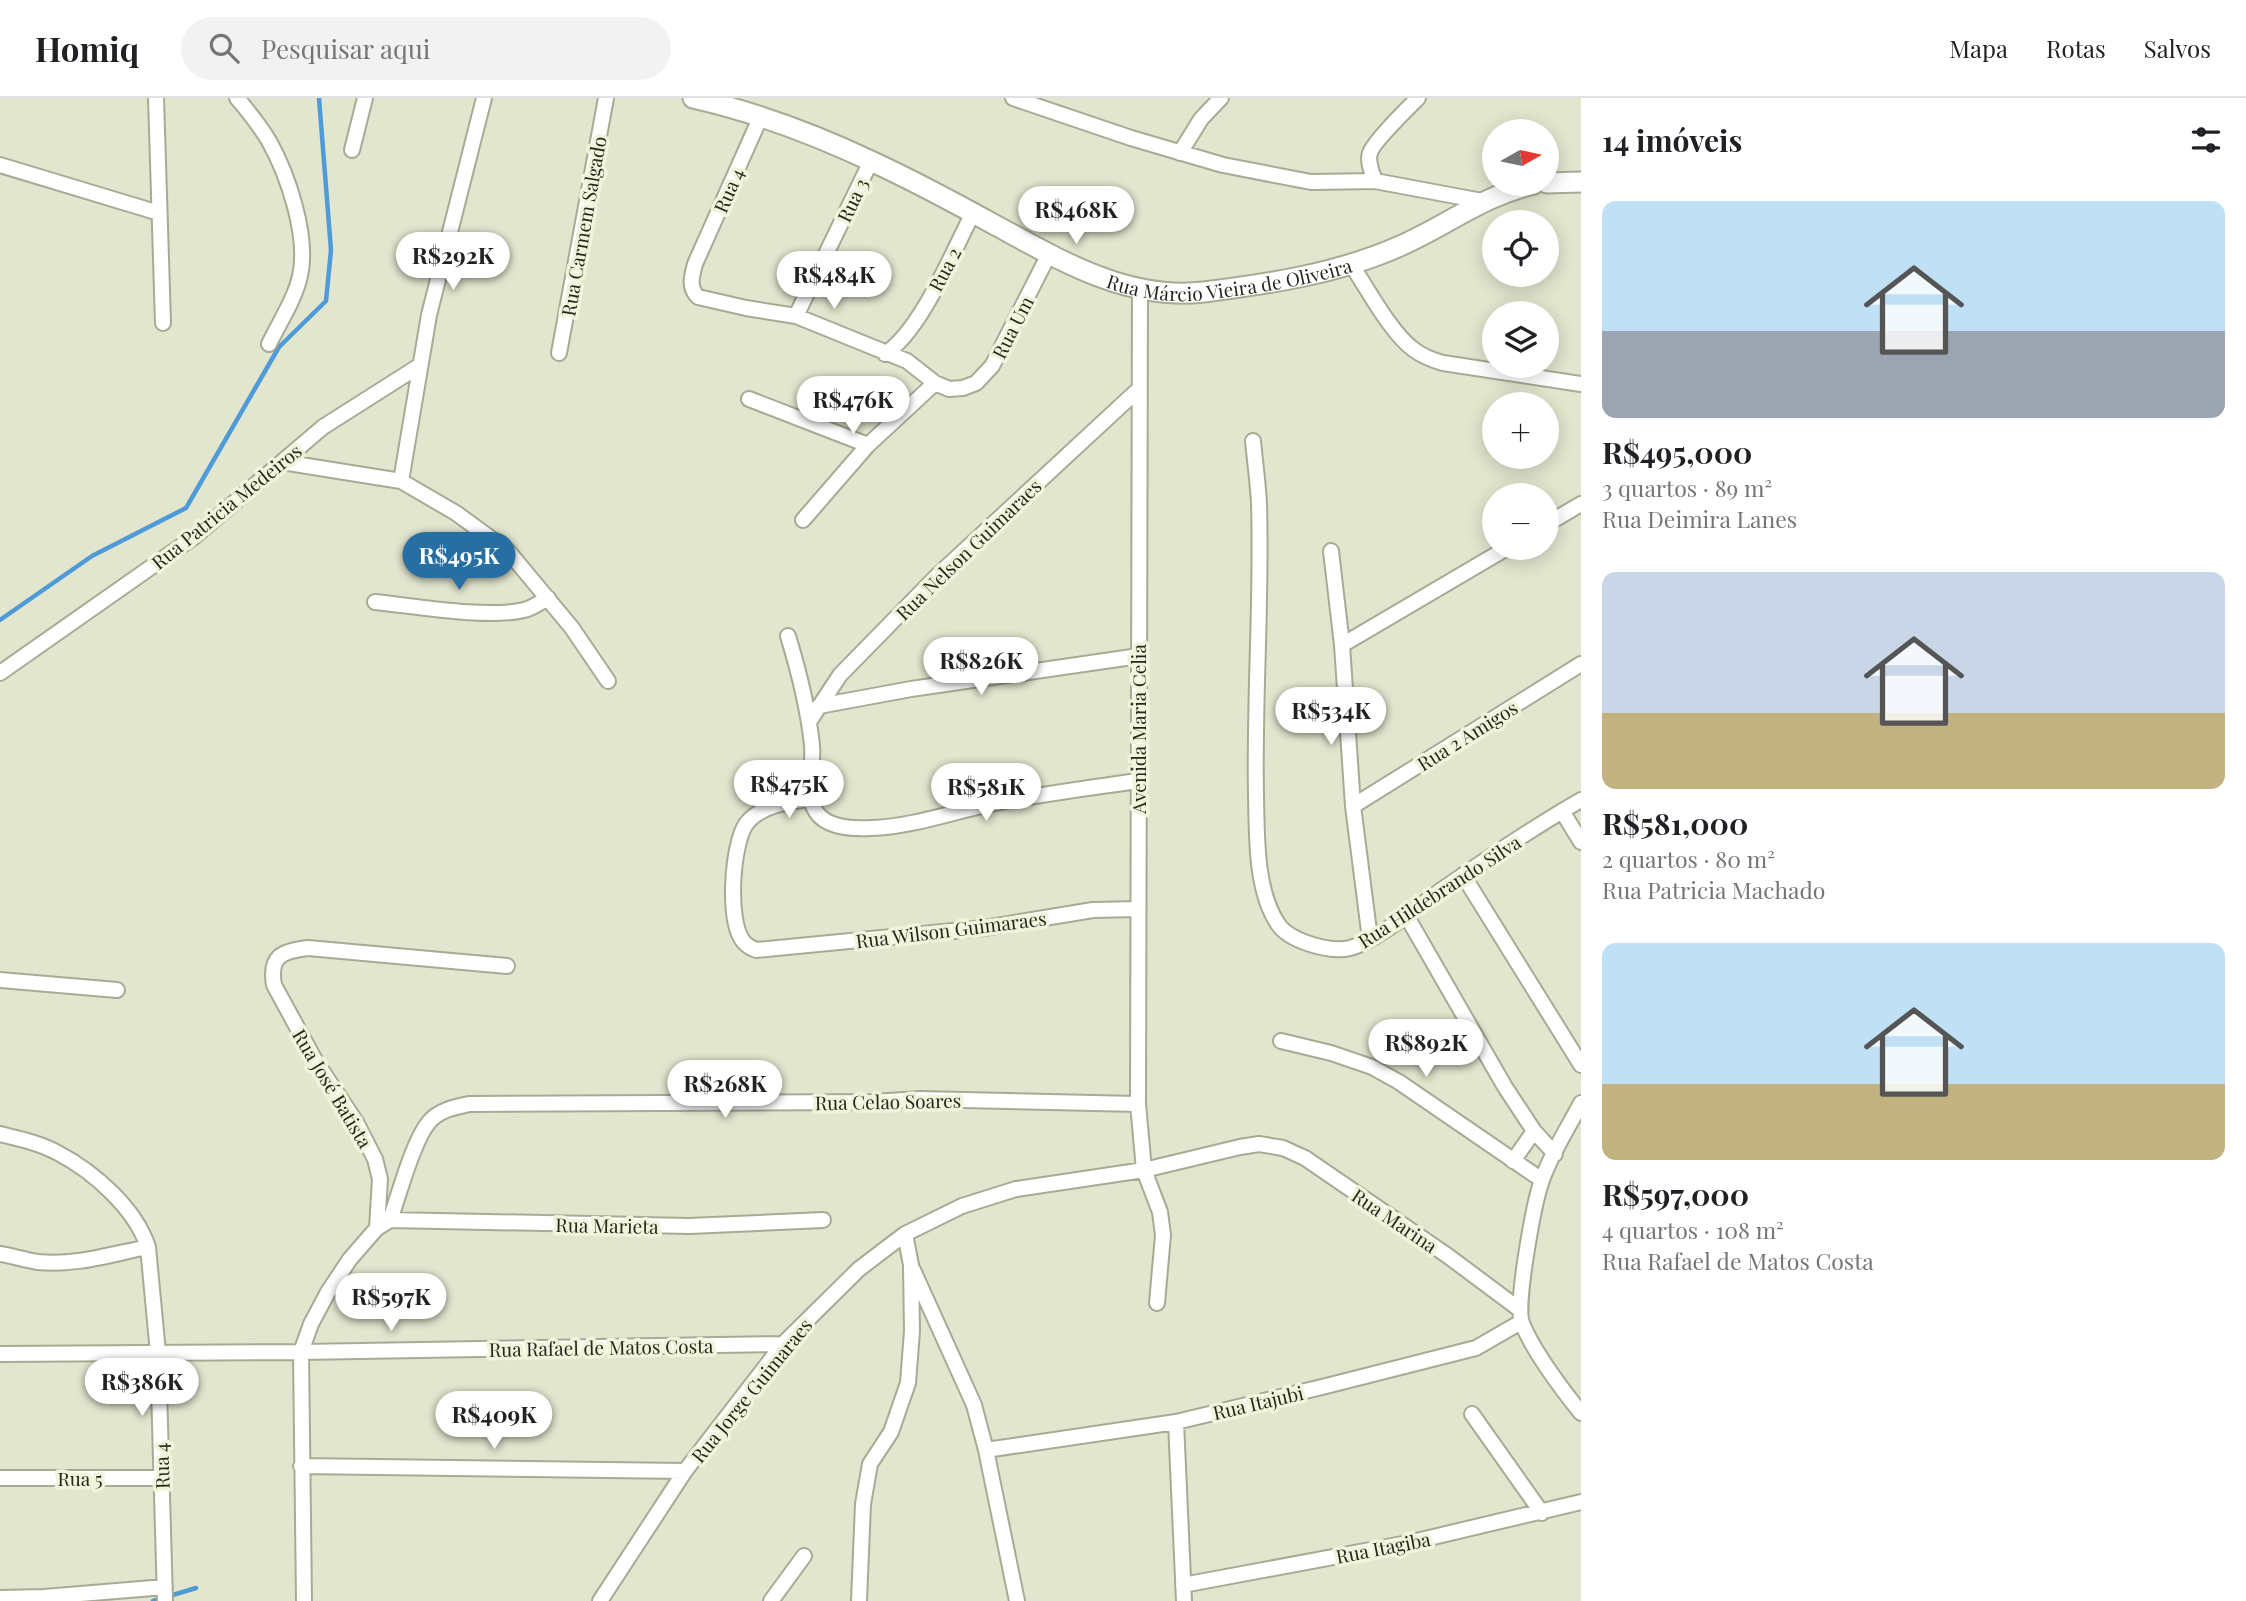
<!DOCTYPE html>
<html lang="pt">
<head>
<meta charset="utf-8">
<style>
  body { margin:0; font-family:"Playfair Display",serif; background:#f2f2f2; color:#202124; height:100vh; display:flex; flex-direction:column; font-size:26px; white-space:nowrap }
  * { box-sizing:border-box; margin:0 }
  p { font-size:23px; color:#757577 }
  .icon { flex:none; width:38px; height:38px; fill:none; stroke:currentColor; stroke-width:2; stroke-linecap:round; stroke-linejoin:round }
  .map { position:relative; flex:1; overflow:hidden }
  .drawer { display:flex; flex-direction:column; background:#fff; width:665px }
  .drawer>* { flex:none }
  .needle { width:46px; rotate:81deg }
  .controls { position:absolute; left:1482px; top:21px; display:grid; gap:14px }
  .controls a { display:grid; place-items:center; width:77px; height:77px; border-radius:50%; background:#fff; box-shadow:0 4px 18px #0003; font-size:35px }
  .price { position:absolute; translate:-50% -60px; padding:0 16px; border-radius:24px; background:#fff; color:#222; font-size:23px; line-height:46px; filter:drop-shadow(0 2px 4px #0008) }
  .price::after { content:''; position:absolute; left:50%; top:42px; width:21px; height:16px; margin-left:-10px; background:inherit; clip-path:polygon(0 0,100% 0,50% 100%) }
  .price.current { background:#276fa3; color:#fff }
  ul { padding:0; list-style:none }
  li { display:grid; align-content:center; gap:14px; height:371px; padding:0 21px }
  li span { display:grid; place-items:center; height:217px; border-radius:14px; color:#555 }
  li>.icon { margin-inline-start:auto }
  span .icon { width:126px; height:126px; fill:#fffc; stroke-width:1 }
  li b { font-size:30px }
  h2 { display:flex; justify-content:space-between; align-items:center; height:84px; padding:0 21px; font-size:30px }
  header { display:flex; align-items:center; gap:42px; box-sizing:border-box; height:98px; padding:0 35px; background:#fff; border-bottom:2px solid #e0e0e0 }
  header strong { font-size:33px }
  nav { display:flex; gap:38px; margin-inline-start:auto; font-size:24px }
  .search { width:490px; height:63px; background:#f2f2f2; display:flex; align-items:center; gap:18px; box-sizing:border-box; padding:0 24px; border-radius:38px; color:#757577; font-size:26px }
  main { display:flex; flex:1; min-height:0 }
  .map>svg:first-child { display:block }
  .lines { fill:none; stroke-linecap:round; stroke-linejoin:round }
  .stream { stroke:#4f9bd7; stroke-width:4.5 }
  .minor-casing { stroke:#a7ab94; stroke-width:18 }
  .secondary-casing { stroke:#a7ab94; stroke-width:23 }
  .minor { stroke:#fff; stroke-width:14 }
  .secondary { stroke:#fff; stroke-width:19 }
  .labels { text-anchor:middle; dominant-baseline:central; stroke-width:7; stroke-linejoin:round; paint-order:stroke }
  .street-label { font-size:19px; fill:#25271e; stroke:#eff4db }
</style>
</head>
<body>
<header>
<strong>Homiq</strong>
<div class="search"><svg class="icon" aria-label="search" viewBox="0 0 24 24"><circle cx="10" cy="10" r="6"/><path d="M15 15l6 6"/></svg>Pesquisar aqui</div>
<nav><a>Mapa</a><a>Rotas</a><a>Salvos</a></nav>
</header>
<main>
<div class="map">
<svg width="1581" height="1503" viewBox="0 0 1581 1503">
  <rect width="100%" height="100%" fill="#e2e6ce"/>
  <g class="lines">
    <path class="stream" d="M0 522 92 458 186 410 279 249 326 203 331 152 319 0
      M153 1503 196 1490"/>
    <defs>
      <path id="minor" d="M156 0 163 225
        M237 0C248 13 260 28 269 43 288 77 309 139 300 178 295 201 279 225 269 246
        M1013 0 1131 40 1223 67 1311 84 1375 83
        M1418 0C1408 10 1373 44 1370 55 1367 64 1372 74 1375 83L1482 103
        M761 18 695 166C692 178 688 189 698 199L746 210 796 218 907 263 935 285 949 291 963 290 976 285 992 268 1049 156
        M352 52 365 0
        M1180 55 1201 21 1221 0
        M0 67 159 115
        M1351 166C1367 190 1391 235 1413 251 1422 258 1432 262 1443 265L1581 286
        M1140 190 1138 1006 1144 1072 1160 1114 1163 1137 1157 1205
        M796 218 871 63
        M559 255 606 0
        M885 256C922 231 952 155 973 115
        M749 301 868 347
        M1253 343C1255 364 1258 385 1259 406 1262 503 1254 600 1256 697 1257 736 1255 792 1278 826 1289 843 1330 855 1350 850 1374 844 1422 806 1443 791 1488 760 1534 729 1581 702
        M282 364 401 383 456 415 508 453 572 530 608 583
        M401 383 429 217 484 0
        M803 422 868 347 935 285
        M1547 426 1581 406
        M1331 453 1342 547 1353 708 1370 841
        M375 504C414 508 488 521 524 512 533 510 540 504 548 500
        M788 538C799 574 808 610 812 647 814 667 806 692 814 710 823 730 853 731 871 730 911 729 952 714 991 706 1039 696 1089 690 1138 683
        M1342 547 1507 450
        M0 575 194 439 323 329 419 268
        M819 608 911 591 1139 558
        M809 624 840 577 938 477 1140 290
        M811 701C791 703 760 707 746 726 732 747 727 822 743 843 746 847 751 850 756 852L984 830 1093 812 1138 811
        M1353 708 1581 566
        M1562 713 1581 744
        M1463 777 1581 967
        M1406 817 1505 989 1534 1033 1555 1056
        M0 882 117 892
        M1281 943 1331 955 1372 969 1399 984 1542 1082
        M1581 1005C1568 1030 1551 1056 1542 1082 1534 1104 1515 1207 1522 1225 1534 1255 1561 1290 1581 1315
        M0 1036C20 1041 40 1045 58 1055 94 1074 135 1110 148 1149L158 1255 165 1503
        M1513 1063 1534 1033
        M390 1122 689 1128 823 1122
        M377 1130 390 1122C399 1097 413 1043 429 1024 439 1012 455 1009 469 1006L873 1004 920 1001 1138 1006
        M0 1156C13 1158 25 1162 38 1164 75 1168 112 1156 148 1149
        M913 1172 974 1307 986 1352 1017 1503
        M0 1256 301 1254 783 1246
        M1472 1316 1542 1415
        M1176 1324 1184 1503
        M986 1352 1176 1324 1322 1289 1476 1250 1521 1224
        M301 1368 685 1373
        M0 1380H161
        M1183 1487 1408 1445 1581 1404
        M0 1500 44 1499 165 1489
        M304 1503 301 1254 311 1226 328 1194 350 1161 377 1130 380 1081 375 1061 356 1024 316 964 274 887C269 858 282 853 308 850L507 868
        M600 1503 685 1373 783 1246 859 1171 905 1136 962 1108 1016 1091 1144 1072 1240 1049 1259 1046 1283 1050 1305 1060 1448 1158 1519 1211
        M771 1503 804 1458
        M859 1503 863 1406 870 1366 891 1334 908 1285 912 1233 911 1167 905 1136"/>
      <g id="secondary">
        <path id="s1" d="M693 0C755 14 816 37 873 64 914 83 955 105 995 127 1060 162 1127 203 1204 194 1269 186 1340 175 1400 148 1448 127 1482 98 1534 86"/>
        <path d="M1547 85 1581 84"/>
      </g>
    </defs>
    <use href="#minor" class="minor-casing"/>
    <use href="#secondary" class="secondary-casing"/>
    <use href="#minor" class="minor"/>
    <use href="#secondary" class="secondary"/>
  </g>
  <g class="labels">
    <g class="street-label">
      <text transform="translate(728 92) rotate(-66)">Rua 4</text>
      <text transform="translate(852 102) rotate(-64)">Rua 3</text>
      <text transform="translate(583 128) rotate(-80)">Rua Carmem Salgado</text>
      <text transform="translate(944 171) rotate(-62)">Rua 2</text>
      <text stroke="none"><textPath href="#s1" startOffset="578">Rua Márcio Vieira de Oliveira</textPath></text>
      <text transform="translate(1012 229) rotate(-63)">Rua Um</text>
      <text transform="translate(226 408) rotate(-39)">Rua Patricia Medeiros</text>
      <text transform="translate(968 451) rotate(-44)">Rua Nelson Guimaraes</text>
      <text transform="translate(1138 631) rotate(-90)">Avenida Maria Celia</text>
      <text transform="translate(1467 637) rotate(-32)">Rua 2 Amigos</text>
      <text transform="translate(1439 793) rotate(-33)">Rua Hildebrando Silva</text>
      <text transform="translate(951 831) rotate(-7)">Rua Wilson Guimaraes</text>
      <text transform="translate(333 990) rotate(59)">Rua José Batista</text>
      <text transform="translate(888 1003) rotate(-1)">Rua Celao Soares</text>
      <text transform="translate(1395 1122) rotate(34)">Rua Marina</text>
      <text transform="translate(607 1127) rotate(1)">Rua Marieta</text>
      <text transform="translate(601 1249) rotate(-1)">Rua Rafael de Matos Costa</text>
      <text transform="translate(751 1292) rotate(-51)">Rua Jorge Guimaraes</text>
      <text transform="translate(1258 1304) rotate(-13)">Rua Itajubi</text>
      <text transform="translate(161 1368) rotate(-92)">Rua 4</text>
      <text x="80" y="1380">Rua 5</text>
      <text transform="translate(1383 1449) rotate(-11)">Rua Itagiba</text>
    </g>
  </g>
</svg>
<div class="controls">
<a><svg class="needle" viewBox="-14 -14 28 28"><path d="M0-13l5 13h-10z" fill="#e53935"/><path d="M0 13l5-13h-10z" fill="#757577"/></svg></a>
<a><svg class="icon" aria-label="locate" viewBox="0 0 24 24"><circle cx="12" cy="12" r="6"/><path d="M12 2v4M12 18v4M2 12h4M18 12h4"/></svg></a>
<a><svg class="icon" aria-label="layers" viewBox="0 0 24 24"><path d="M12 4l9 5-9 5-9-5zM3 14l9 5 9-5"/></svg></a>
<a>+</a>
<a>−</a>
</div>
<b class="price" style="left:1076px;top:148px">R$468K</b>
<b class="price" style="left:453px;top:194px">R$292K</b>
<b class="price" style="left:834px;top:213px">R$484K</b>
<b class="price" style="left:853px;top:338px">R$476K</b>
<b class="price current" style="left:459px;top:494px">R$495K</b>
<b class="price" style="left:981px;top:599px">R$826K</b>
<b class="price" style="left:1331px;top:649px">R$534K</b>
<b class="price" style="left:789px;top:722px">R$475K</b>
<b class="price" style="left:986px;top:725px">R$581K</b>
<b class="price" style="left:1426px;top:981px">R$892K</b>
<b class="price" style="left:725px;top:1022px">R$268K</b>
<b class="price" style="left:391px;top:1235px">R$597K</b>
<b class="price" style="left:142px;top:1320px">R$386K</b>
<b class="price" style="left:494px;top:1353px">R$409K</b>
</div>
<section class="drawer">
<h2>14 imóveis<svg class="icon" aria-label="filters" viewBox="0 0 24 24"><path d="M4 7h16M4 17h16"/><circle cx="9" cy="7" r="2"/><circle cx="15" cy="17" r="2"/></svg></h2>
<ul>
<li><span style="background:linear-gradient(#bfe0f5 60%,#9aa5b1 0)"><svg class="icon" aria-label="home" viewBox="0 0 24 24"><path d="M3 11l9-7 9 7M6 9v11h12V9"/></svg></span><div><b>R$495,000</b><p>3 quartos · 89 m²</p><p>Rua Deimira Lanes</p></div></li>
<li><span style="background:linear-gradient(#c9d6e8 65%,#c2b280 0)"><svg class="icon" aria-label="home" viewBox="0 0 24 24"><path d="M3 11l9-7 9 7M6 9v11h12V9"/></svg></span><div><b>R$581,000</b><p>2 quartos · 80 m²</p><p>Rua Patricia Machado</p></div></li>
<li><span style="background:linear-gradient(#bfe0f5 65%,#c2b280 0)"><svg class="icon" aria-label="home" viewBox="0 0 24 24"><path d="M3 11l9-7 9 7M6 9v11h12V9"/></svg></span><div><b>R$597,000</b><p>4 quartos · 108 m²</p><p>Rua Rafael de Matos Costa</p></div></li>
</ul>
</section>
</main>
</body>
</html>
